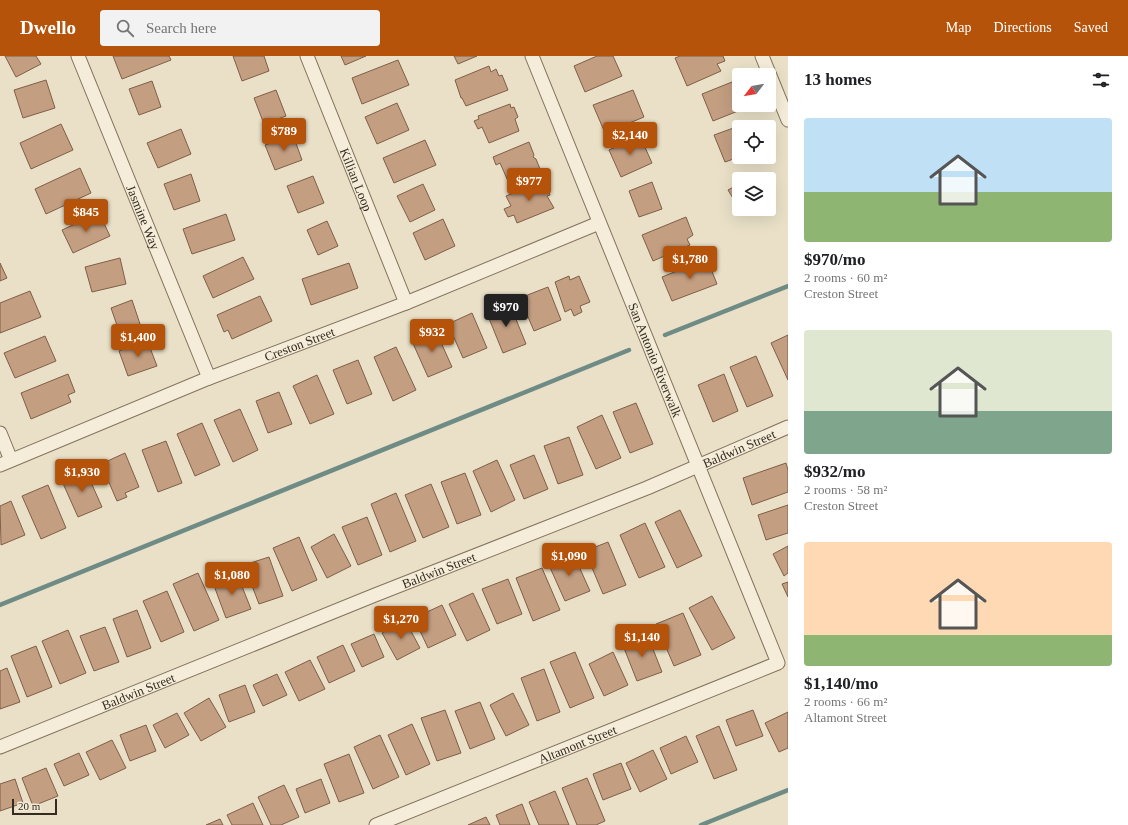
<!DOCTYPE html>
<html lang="en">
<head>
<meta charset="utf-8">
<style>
  body { margin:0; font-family:"Times New Roman",serif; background:#f2f2f2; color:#202124; height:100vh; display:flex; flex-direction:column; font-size:15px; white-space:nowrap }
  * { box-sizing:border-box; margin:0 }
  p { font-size:13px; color:#757577 }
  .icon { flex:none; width:22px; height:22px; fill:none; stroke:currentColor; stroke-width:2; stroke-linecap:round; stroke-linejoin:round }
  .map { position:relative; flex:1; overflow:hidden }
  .sheet { display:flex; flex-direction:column; background:#fff; width:340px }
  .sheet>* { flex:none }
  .needle { width:26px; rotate:239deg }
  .fabs { position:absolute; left:732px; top:12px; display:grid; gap:8px }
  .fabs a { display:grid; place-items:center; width:44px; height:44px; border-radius:4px; background:#fff; box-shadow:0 4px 16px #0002; font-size:20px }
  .scale { position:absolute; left:12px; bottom:10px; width:45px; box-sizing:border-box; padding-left:4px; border:2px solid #352b20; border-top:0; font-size:11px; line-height:14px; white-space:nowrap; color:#352b20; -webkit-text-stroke:3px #f1ead5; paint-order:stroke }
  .price { position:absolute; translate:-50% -34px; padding:0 9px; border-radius:4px; background:#b45309; color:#fff; font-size:13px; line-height:26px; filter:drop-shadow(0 1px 2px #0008) }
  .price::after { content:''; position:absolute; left:50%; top:24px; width:12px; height:9px; margin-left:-6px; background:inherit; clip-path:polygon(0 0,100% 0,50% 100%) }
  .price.active { background:#222; color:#fff }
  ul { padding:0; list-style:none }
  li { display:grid; align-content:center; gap:8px; height:212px; padding:0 16px }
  li span { display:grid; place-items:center; height:124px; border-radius:4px; color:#555 }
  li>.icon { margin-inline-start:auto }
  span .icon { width:72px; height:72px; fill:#fffc; stroke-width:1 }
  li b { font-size:17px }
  h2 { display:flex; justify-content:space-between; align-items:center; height:48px; padding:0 16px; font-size:17px }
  header { display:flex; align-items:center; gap:24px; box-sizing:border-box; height:56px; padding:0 20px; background:#b45309; color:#fff }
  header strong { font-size:19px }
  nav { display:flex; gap:22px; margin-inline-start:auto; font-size:14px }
  .search { width:280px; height:36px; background:#f2f2f2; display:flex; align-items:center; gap:10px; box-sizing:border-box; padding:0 14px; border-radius:4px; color:#757577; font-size:15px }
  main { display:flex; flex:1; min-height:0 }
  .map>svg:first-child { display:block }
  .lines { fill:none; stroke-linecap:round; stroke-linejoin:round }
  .stream { stroke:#6f8b85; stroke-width:4.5 }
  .building { fill:#c39e81; stroke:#7f5f47 }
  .street-casing { stroke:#83735e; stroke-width:15 }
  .street { stroke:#f5edd9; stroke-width:13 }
  .labels { text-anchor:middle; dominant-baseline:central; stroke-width:3; stroke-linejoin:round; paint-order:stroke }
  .street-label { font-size:13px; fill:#352b20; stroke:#f1ead5 }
</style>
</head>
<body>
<header>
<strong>Dwello</strong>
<div class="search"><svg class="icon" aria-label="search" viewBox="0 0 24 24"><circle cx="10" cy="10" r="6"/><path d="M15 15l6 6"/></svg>Search here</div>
<nav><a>Map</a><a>Directions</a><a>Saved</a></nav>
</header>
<main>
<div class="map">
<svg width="788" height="769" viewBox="0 0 788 769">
  <rect width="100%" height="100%" fill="#e9e0c7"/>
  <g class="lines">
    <path class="stream" d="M665 279 788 230
      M0 549 629 294
      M701 769 788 734"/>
  </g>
  <path class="building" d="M5 0H36L41 8 16 21Z
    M113 0H169L171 4 122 23Z
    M233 0H264L269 15 242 25Z
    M341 0H366L345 9Z
    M454 0H477L458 8Z
    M597 0H613L622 20 585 36 574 10Z
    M680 0H723L725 5 717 8 721 15 687 30 675 2Z
    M398 4 409 29 362 48 352 22Z
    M489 10 491 16 496 13 499 20 502 19 508 34 466 50 462 42H461L455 24Z
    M46 24 55 52 23 62 14 34Z
    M152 25 161 51 139 59 129 33Z
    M732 26 739 42V49H742L743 53 713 65 702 38Z
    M276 34 286 60 264 68 254 42Z
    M633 34 644 61 605 77 593 49Z
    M397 47 409 74 377 88 365 61Z
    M510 48 511 52 514 51 518 61 515 63 519 75 489 87 482 71 478 73 474 65 479 63 478 60Z
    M61 68 73 94 31 113 20 87Z
    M739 70V101L725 106 714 79Z
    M181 73 191 98 158 112 147 87Z
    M293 79 302 104 275 114 265 89Z
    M640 80 652 107 621 121 609 94Z
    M425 84 436 109 394 127 383 102Z
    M529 86 534 99 533 101 536 103 540 113 508 125 500 107 496 109 493 101Z
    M80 112 91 137 46 158 35 133Z
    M191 118 200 145 174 154 164 128Z
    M313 120 324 147 298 157 287 130Z
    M544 125 550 139 547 140 554 152 517 167 514 159 508 161 504 153 511 150 506 140Z
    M652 126 662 153 639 161 629 135Z
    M423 128 435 154 410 166 397 140Z
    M739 128V152L728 134Z
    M739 153H754L743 159Z
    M99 157 110 180 73 197 62 174Z
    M226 158 235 184 192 198 183 173Z
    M686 161 693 179 687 183 690 189 653 205 642 179Z
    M443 163 455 190 425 204 413 177Z
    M327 165 338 190 318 199 307 174Z
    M243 201 254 223 213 242 203 220Z
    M120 202 126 228 92 236 85 211Z
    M707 203 717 228 672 245 662 221Z
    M0 207 7 222 0 225Z
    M349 207 358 232 311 249 302 223Z
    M569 220 570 224 579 220 590 246 580 250 582 256 574 260 571 253 565 256 555 226Z
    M548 231 561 264 534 275 520 242Z
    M30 235 41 261 0 277V247Z
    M260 240 272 265 232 283 228 274 224 276 217 259Z
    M132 244 141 271 120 278 111 252Z
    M509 246 526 288 503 297 486 255Z
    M472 257 487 292 463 302 448 268Z
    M435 273 452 311 428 321 411 283Z
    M788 279V324L771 287Z
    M45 280 56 305 15 322 4 297Z
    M147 284 157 310 128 320 119 295Z
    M396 291 416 334 393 345 374 301Z
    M756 300 773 340 747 351 730 311Z
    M358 304 372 338 347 348 333 314Z
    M68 318 75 336 68 339 71 346 31 363 21 337Z
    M724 318 738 355 713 366 698 329Z
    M317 319 334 358 310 368 293 330Z
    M279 336 292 368 268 377 256 345Z
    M636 347 653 388 630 397 613 356Z
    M240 353 258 394 233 406 214 364Z
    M602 359 621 402 596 413 577 371Z
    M202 367 220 409 195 420 177 378Z
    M569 381 583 419 558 428 544 390Z
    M166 385 182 427 158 436 142 394Z
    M125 397 139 431 125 437 127 441 117 445 101 408Z
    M534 399 548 433 524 443 510 409Z
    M497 404 515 444 491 456 473 415Z
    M786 407 788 414V436L752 449 743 422Z
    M85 413 102 451 78 461 61 423Z
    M465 417 481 459 457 468 441 426Z
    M431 428 449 471 423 482 405 439Z
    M48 429 66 472 41 483 22 440Z
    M396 437 416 485 390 496 371 448Z
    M11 445 25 479 1 489 0 450Z
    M788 449V477L766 484 758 459Z
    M680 454 702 500 677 512 655 466Z
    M367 461 382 499 358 509 342 471Z
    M645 467 665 511 639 522 620 479Z
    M334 478 351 510 327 522 311 491Z
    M299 481 317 524 292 535 273 492Z
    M608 486 626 529 603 538 585 495Z
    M788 490V517L784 520 773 498Z
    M573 497 590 535 565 545 548 507Z
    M269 501 283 540 259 548 244 509Z
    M542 512 560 554 533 565 516 522Z
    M198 517 219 564 194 575 173 528Z
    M237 518 251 553 226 562 213 527Z
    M508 523 522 558 497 568 482 533Z
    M788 526V541L782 528Z
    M167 535 184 576 161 586 143 545Z
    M473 537 490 574 467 585 449 548Z
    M712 540 735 582 712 594 689 552Z
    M442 549 456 579 428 592 414 562Z
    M137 554 151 592 127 601 113 563Z
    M683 557 701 599 674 610 656 568Z
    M405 564 420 592 397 604 382 577Z
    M105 571 119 606 94 615 80 580Z
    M68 574 86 617 60 628 42 585Z
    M374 578 384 601 362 611 351 588Z
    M647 578 662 616 637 625 622 587Z
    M343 589 355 615 329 627 317 601Z
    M36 590 52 631 27 641 11 600Z
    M575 596 594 642 570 652 550 606Z
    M613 596 628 629 604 640 589 608Z
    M310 604 325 633 299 645 285 616Z
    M7 612 20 646 0 653V615Z
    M544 613 560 656 537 665 521 622Z
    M277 618 287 639 263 650 253 629Z
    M245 629 255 656 229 666 219 639Z
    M513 637 529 669 506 680 490 649Z
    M209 642 226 671 201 685 184 657Z
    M480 646 495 683 470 693 455 655Z
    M445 654 461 697 437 705 421 662Z
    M753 654 763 680 736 690 726 664Z
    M788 656V692L779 696 765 667Z
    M177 657 189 679 165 692 153 669Z
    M412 668 430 708 406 719 388 679Z
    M146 669 156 695 130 705 120 679Z
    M719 670 737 714 714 723 696 680Z
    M380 679 399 721 373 733 354 691Z
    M686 680 698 706 671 718 660 692Z
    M112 684 126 712 100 724 86 696Z
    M653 694 667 723 640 736 626 707Z
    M79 697 89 719 64 730 54 708Z
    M349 698 364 737 339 746 324 708Z
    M621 707 631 733 603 744 593 718Z
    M46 712 58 740 33 750 22 722Z
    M587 722 605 765 596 769H577L562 732Z
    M15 723 23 747 0 755V728Z
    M321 723 330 747 305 757 296 733Z
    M284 729 299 761 281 769H271L258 741Z
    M555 735 569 769H539L529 746Z
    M253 747 263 769H232L227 759Z
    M522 748 530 769H500L496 759Z
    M486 761 490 769H468Z
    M220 763 223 769H206Z"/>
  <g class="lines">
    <defs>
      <g id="street">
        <path id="s1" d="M78 0 209 322"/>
        <path id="s2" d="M307 0 406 247"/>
        <path d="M762 0 788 64"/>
        <path d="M0 377 11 404"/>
        <path id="s3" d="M0 409 204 324 406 247 599 167"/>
        <path id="s4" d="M0 691 375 539 647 432 788 371"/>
        <path id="s5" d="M376 769 778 607 532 0"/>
      </g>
    </defs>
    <use href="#street" class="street-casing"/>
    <use href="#street" class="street"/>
  </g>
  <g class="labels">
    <g class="street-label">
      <text stroke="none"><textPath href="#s2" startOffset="133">Killian Loop</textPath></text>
      <text stroke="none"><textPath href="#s1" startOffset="174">Jasmine Way</textPath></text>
      <text stroke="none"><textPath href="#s3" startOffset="323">Creston Street</textPath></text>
      <text transform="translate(655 304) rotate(68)">San Antonio Riverwalk</text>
      <text stroke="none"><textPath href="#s4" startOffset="797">Baldwin Street</textPath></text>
      <text stroke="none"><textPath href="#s4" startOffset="473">Baldwin Street</textPath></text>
      <text stroke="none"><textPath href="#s4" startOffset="149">Baldwin Street</textPath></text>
      <text stroke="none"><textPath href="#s5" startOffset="217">Altamont Street</textPath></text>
    </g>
  </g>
</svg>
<div class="fabs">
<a><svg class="needle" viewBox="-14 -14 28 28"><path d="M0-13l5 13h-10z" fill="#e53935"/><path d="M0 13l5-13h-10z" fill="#757577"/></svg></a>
<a><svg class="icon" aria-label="locate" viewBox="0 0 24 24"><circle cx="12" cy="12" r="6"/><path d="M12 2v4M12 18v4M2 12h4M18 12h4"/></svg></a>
<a><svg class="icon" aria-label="layers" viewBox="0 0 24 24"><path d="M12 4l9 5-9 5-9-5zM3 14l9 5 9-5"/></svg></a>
</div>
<div class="scale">20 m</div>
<b class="price" style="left:284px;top:96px">$789</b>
<b class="price" style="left:630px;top:100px">$2,140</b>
<b class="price" style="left:529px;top:146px">$977</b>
<b class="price" style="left:86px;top:177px">$845</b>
<b class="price" style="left:690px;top:224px">$1,780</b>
<b class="price active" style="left:506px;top:272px">$970</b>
<b class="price" style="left:432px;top:297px">$932</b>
<b class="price" style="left:138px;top:302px">$1,400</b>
<b class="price" style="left:82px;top:437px">$1,930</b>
<b class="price" style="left:569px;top:521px">$1,090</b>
<b class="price" style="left:232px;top:540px">$1,080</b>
<b class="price" style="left:401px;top:584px">$1,270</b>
<b class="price" style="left:642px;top:602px">$1,140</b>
</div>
<section class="sheet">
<h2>13 homes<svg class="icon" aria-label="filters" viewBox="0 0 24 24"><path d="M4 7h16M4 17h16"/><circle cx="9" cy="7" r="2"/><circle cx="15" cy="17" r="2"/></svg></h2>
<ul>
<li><span style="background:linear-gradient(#bfe0f5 60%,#8fb573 0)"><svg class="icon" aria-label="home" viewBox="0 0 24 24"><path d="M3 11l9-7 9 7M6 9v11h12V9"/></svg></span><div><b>$970/mo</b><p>2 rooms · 60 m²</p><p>Creston Street</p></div></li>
<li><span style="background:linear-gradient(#dfe7d0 65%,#7fa58c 0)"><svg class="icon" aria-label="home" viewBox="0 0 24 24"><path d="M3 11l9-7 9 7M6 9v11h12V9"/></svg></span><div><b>$932/mo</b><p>2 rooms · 58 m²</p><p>Creston Street</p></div></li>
<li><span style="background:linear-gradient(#ffd9b3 75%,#8fb573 0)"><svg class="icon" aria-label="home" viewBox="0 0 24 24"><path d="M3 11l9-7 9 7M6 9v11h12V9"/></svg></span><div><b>$1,140/mo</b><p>2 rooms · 66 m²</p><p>Altamont Street</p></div></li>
</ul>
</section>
</main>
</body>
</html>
